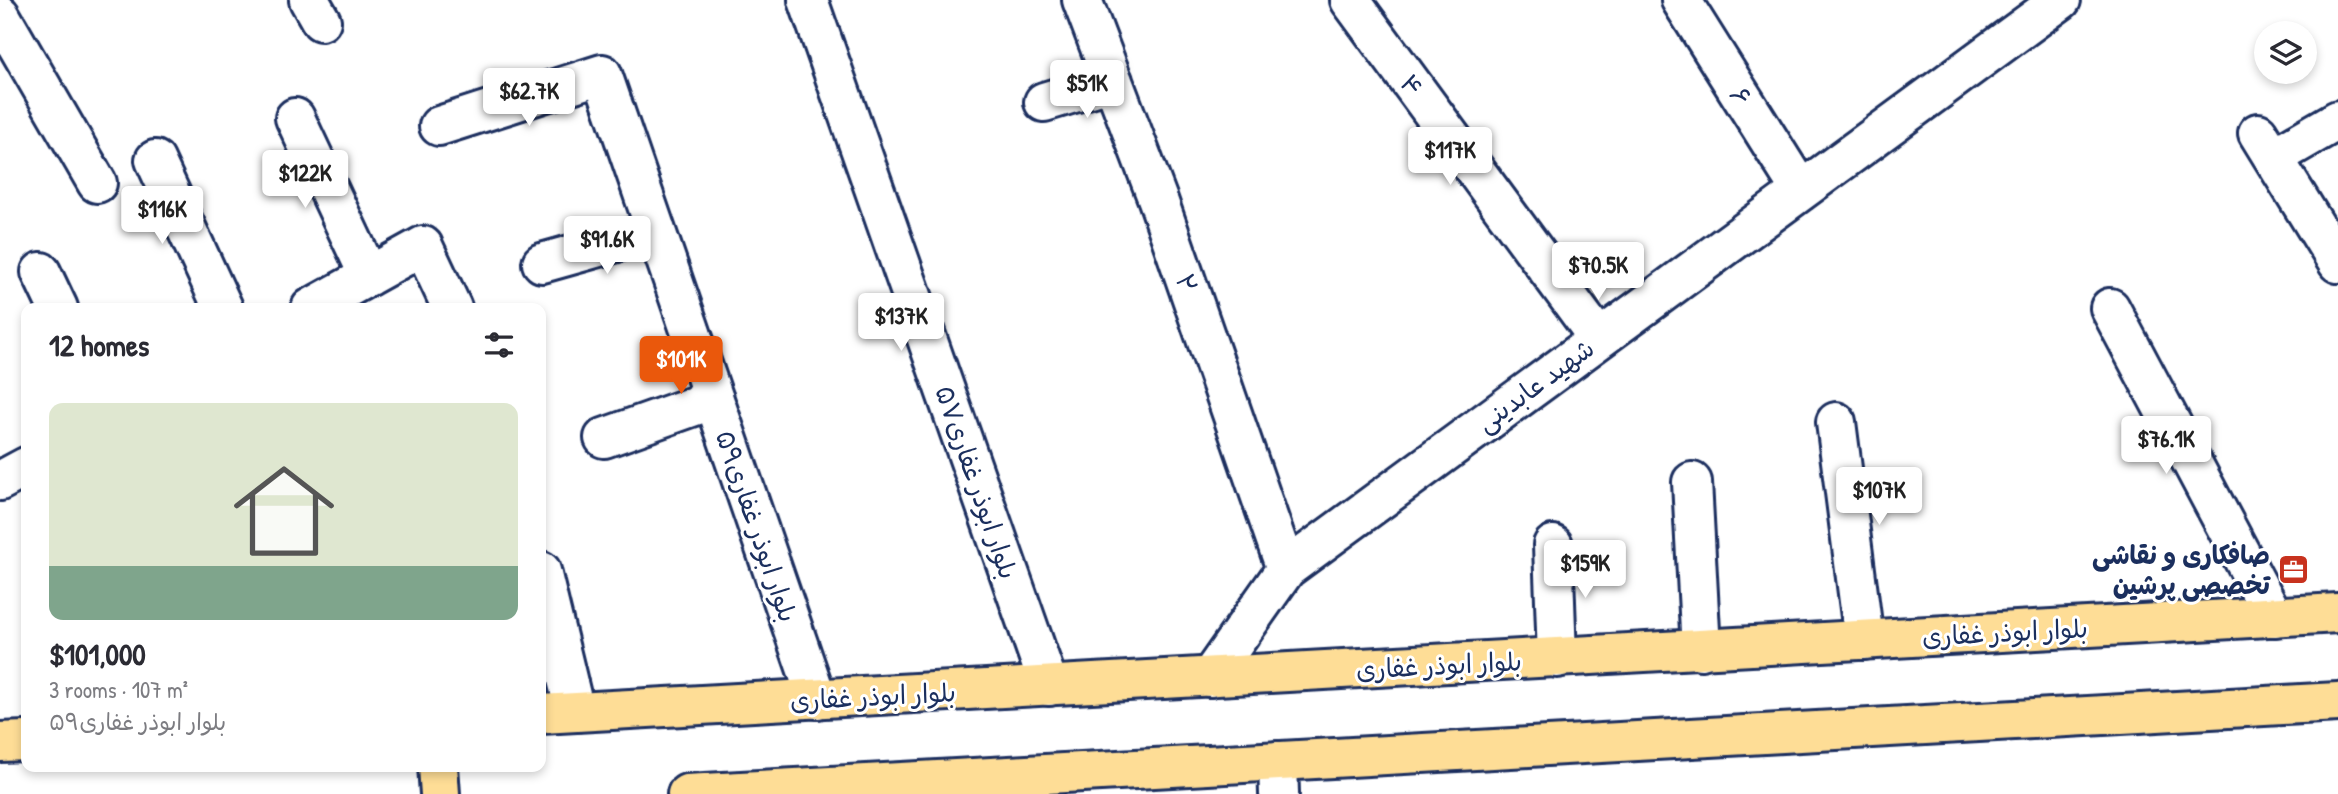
<!DOCTYPE html>
<html lang="en">
<head>
<meta charset="utf-8">
<style>
  body { margin:0; font-family:"Patrick Hand","Playpen Sans Arabic",sans-serif; background:#f2f2f3; color:#2b2b33; height:100vh; display:flex; flex-direction:column; font-size:26px; white-space:nowrap }
  * { box-sizing:border-box; margin:0 }
  p { font-size:23px; color:#7c7c81 }
  .icon { flex:none; width:38px; height:38px; fill:none; stroke:currentColor; stroke-width:2; stroke-linecap:round; stroke-linejoin:round }
  .map { position:relative; flex:1; overflow:hidden }
  .details { position:absolute; left:21px; top:303px; width:525px; height:469px; display:flex; flex-direction:column; background:#fff; border-radius:14px; box-shadow:0 4px 10px #0003 }
  .details>* { flex:none }
  .tools { position:absolute; left:2254px; top:21px; display:grid; gap:14px }
  .tools a { display:grid; place-items:center; width:63px; height:63px; border-radius:50%; background:#fff; box-shadow:0 4px 10px #0003; font-size:35px }
  .price { position:absolute; translate:-50% -60px; padding:0 16px; border-radius:7px; background:#fff; color:#222; font-size:23px; line-height:46px; filter:drop-shadow(0 2px 4px #0008) }
  .price::after { content:''; position:absolute; left:50%; top:42px; width:21px; height:16px; margin-left:-10px; background:inherit; clip-path:polygon(0 0,100% 0,50% 100%) }
  .price.selected { background:#ea580c; color:#fff }
  ul { padding:0; list-style:none }
  li { display:grid; align-content:center; gap:14px; height:371px; padding:0 28px }
  li span { display:grid; place-items:center; height:217px; border-radius:14px; color:#555 }
  li>.icon { margin-inline-start:auto }
  span .icon { width:126px; height:126px; fill:#fffc; stroke-width:1 }
  li b { font-size:30px }
  h2 { display:flex; justify-content:space-between; align-items:center; height:84px; padding:0 28px; font-size:30px }
  .map>svg:first-child { display:block }
  .lines { fill:none; stroke-linecap:round; stroke-linejoin:round }
  .minor-casing { stroke:#1b2f5e; stroke-width:44 }
  .major-casing { stroke:#1b2f5e; stroke-width:44 }
  .minor { stroke:#fff; stroke-width:38 }
  .major { stroke:#fedd96; stroke-width:38 }
  .labels { text-anchor:middle; dominant-baseline:central; stroke-width:6; stroke-linejoin:round; paint-order:stroke }
  .street-label { font-size:26px; fill:#1b2f5e; stroke:#fff }
  .poi-label { font-size:26px; font-weight:bold; fill:#1b2f5e; stroke:#fff; text-anchor:end }
</style>
</head>
<body>
<div class="map">
<svg width="2338" height="794" viewBox="0 0 2338 794">
  <rect width="100%" height="100%" fill="#fff"/>
  <filter id="ink" filterUnits="userSpaceOnUse"><feTurbulence type="fractalNoise" baseFrequency=".0143" numOctaves="2"/><feDisplacementMap in="SourceGraphic" scale="14" xChannelSelector="R" yChannelSelector="G"/><feConvolveMatrix kernelMatrix="1 2 1 2 8 2 1 2 1" color-interpolation-filters="sRGB"/></filter>
  <g filter="url(#ink)">
    <g class="lines">
      <defs>
        <path id="minor" d="M309 0 321 21
          M808 0 1049 686
          M1082 0 1158 200 1286 569
          M1350 0 1599 339
          M1681 0 1801 191
          M0 15 97 183
          M1044 102 1113 81
          M295 118 369 276
          M439 126 602 74 817 699
          M2258 133 2338 263
          M2274 157 2338 120
          M155 160 223 308
          M542 263 656 231
          M41 272 58 308
          M311 308 423 246 452 308
          M2110 308 2274 617
          M1836 422 1864 640
          M604 438 714 399
          M0 481 26 467
          M1692 482 1701 650
          M1553 545 1557 658
          M541 571 575 712
          M1210 677 1286 569 2061 0
          M1278 761 1279 794"/>
        <path id="major" d="M541 714 2338 613
          M0 742 26 741
          M438 766 440 794
          M687 794 2338 702"/>
      </defs>
      <use href="#minor" class="minor-casing"/>
      <use href="#major" class="major-casing"/>
      <use href="#minor" class="minor"/>
      <use href="#major" class="major"/>
    </g>
  </g>
  <defs>
    <symbol id="office-square" viewBox="-11 -11 22 22"><rect x="-9" y="-9" width="18" height="18" rx="4" fill="#c8321e" stroke="#fff"/><path d="M-6-3h4V-5.5h4V-3h4V5H-6ZM-1-4.5V-3h2v-1.5ZM-6 0V1H6V0Z" fill="#fff"/></symbol>
  </defs>
  <g fill-rule="evenodd">
    <use href="#office-square" x="2276" y="552" width="35" height="35"/>
  </g>
  <g class="labels">
    <g class="street-label">
      <text transform="translate(1412 85) rotate(54)">۴</text>
      <text transform="translate(1741 96) rotate(58)">۶</text>
      <text transform="translate(1187 283) rotate(71)">۲</text>
      <text transform="translate(1535 385) rotate(-36)">شهید عابدینی</text>
      <text transform="translate(977 482) rotate(71)">بلوار ابوذر غفاری۵۷</text>
      <text transform="translate(757 526) rotate(71)">بلوار ابوذر غفاری۵۹</text>
      <text transform="translate(2005 632) rotate(-3)">بلوار ابوذر غفاری</text>
      <text transform="translate(1439 665) rotate(-3)">بلوار ابوذر غفاری</text>
      <text transform="translate(873 696) rotate(-3)">بلوار ابوذر غفاری</text>
    </g>
    <g class="poi-label">
      <text x="2270" y="554">صافکاری و نقاشی<tspan x="2270" dy="30">تخصصی پرشین</tspan></text>
    </g>
  </g>
</svg>
<div class="tools">
<a><svg class="icon" aria-label="layers" viewBox="0 0 24 24"><path d="M12 4l9 5-9 5-9-5zM3 14l9 5 9-5"/></svg></a>
</div>
<b class="price" style="left:1087px;top:120px">$51K</b>
<b class="price" style="left:529px;top:128px">$62.7K</b>
<b class="price" style="left:1450px;top:187px">$117K</b>
<b class="price" style="left:305px;top:210px">$122K</b>
<b class="price" style="left:162px;top:246px">$116K</b>
<b class="price" style="left:607px;top:276px">$91.6K</b>
<b class="price" style="left:1598px;top:302px">$70.5K</b>
<b class="price" style="left:901px;top:353px">$137K</b>
<b class="price selected" style="left:681px;top:396px">$101K</b>
<b class="price" style="left:2166px;top:476px">$76.1K</b>
<b class="price" style="left:1879px;top:527px">$107K</b>
<b class="price" style="left:1585px;top:600px">$159K</b>
<section class="details">
<h2>12 homes<svg class="icon" aria-label="filters" viewBox="0 0 24 24"><path d="M4 7h16M4 17h16"/><circle cx="9" cy="7" r="2"/><circle cx="15" cy="17" r="2"/></svg></h2>
<ul>
<li><span style="background:linear-gradient(#dfe7d0 75%,#7fa58c 0)"><svg class="icon" aria-label="home" viewBox="0 0 24 24"><path d="M3 11l9-7 9 7M6 9v11h12V9"/></svg></span><div><b>$101,000</b><p>3 rooms · 107 m²</p><p>بلوار ابوذر غفاری۵۹</p></div></li>
</ul>
</section>
</div>
</body>
</html>
